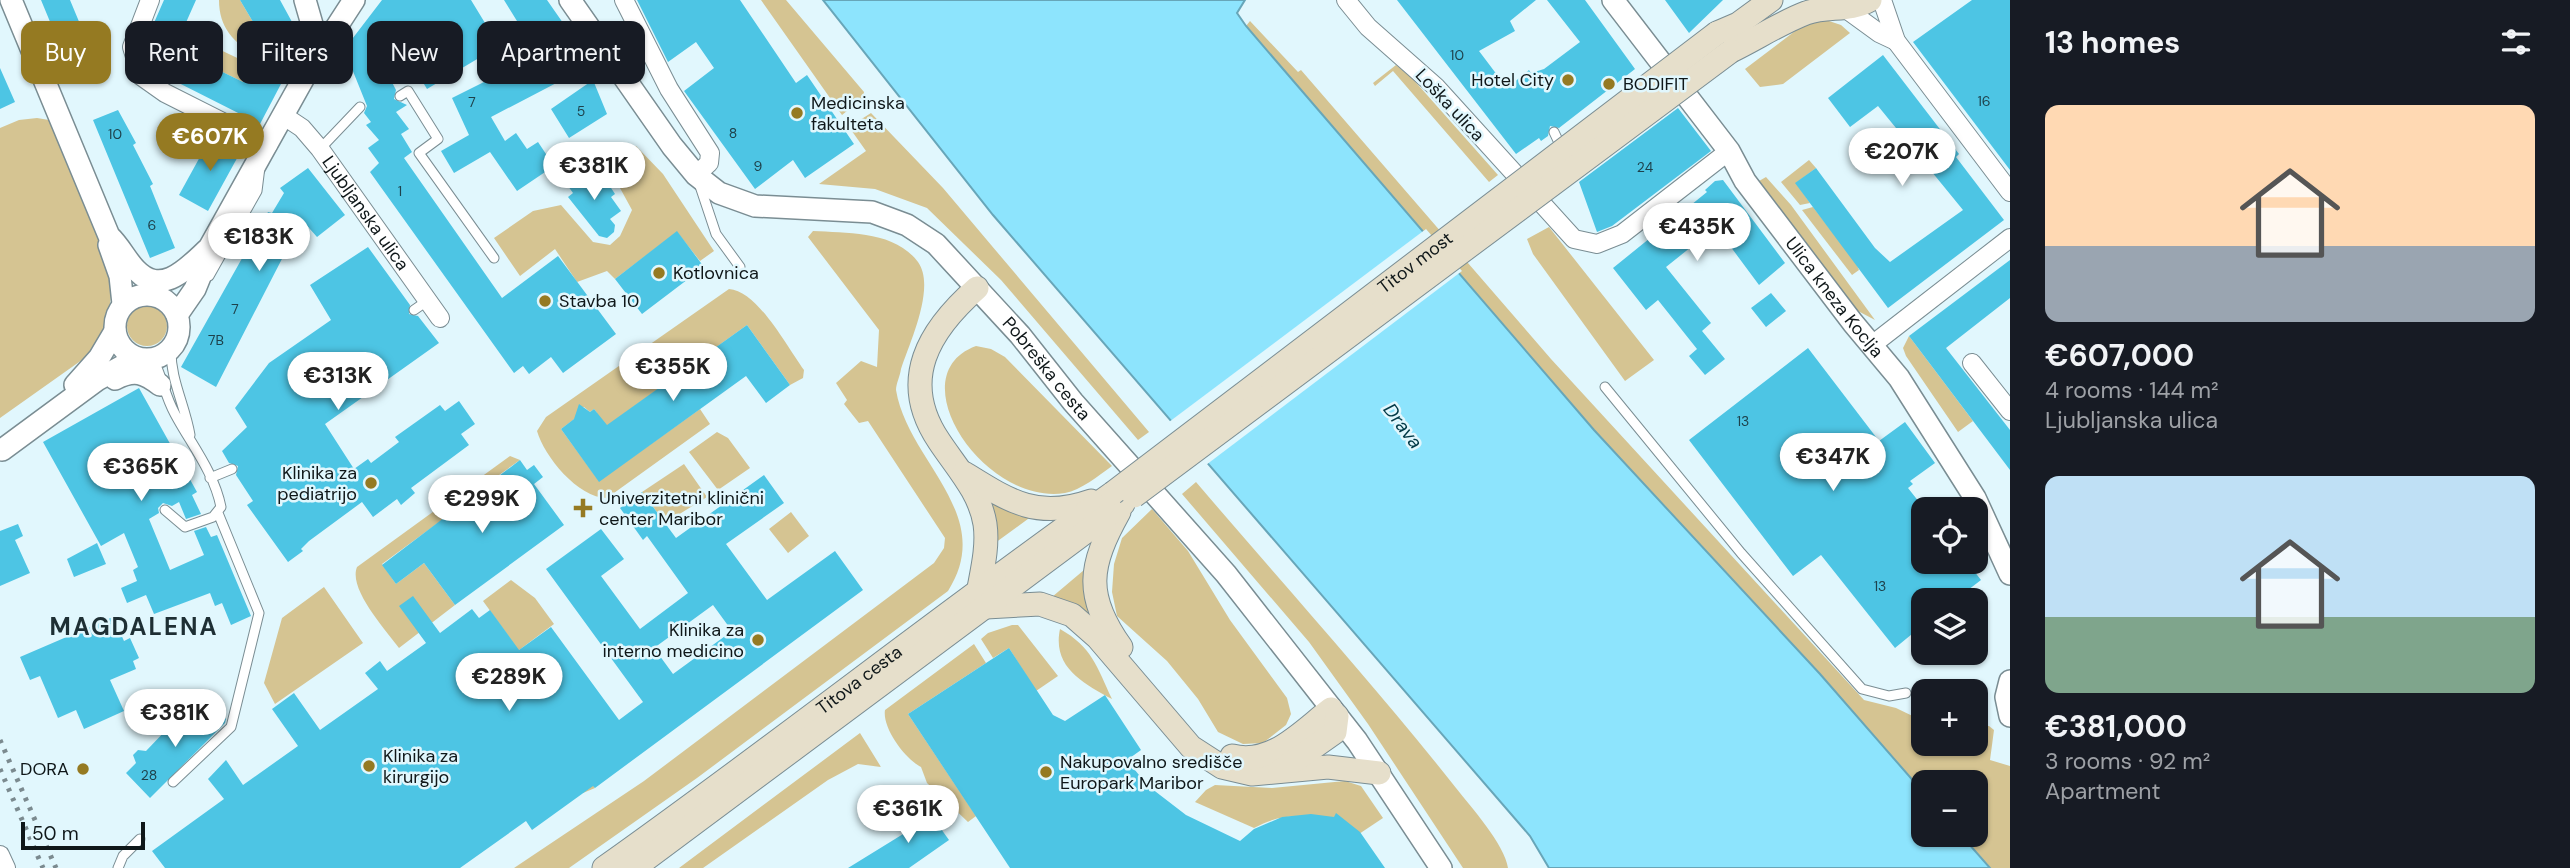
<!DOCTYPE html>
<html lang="en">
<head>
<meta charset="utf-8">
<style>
  body { margin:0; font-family:"DM Sans",sans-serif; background:#20242c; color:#f1f3f6; height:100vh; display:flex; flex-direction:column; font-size:26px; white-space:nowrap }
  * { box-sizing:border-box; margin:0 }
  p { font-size:23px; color:#9ea1a6 }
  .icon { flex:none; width:38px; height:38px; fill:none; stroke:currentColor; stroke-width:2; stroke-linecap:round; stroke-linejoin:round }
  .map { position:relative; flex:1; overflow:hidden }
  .side { display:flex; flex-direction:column; background:#171b24; width:560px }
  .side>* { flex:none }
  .guide { position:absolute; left:21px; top:21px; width:665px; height:63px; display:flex; gap:14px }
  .fabs { position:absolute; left:1911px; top:497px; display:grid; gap:14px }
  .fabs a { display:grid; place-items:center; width:77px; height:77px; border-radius:14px; background:#171b24; box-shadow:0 2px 5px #0004; font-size:35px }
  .scale { position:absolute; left:21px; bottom:18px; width:124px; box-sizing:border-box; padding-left:7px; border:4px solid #0f1719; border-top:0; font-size:19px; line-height:24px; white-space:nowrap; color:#0f1719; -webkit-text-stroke:5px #e1f7fd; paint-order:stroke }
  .price { position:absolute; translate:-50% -60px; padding:0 16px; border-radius:24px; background:#fff; color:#222; font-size:23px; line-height:46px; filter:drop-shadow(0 2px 4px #0008) }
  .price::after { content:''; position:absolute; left:50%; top:42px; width:21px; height:16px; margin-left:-10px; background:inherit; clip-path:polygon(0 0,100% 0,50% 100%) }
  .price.current { background:#957a22; color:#fff }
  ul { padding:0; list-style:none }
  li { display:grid; align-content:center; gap:14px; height:371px; padding:0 35px }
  li span { display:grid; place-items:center; height:217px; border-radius:14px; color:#555 }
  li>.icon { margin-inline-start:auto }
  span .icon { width:126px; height:126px; fill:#fffc; stroke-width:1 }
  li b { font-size:30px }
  h2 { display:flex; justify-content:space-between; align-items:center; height:84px; padding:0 35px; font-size:30px }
  .tag { padding:0 24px; border-radius:14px; background:#171b24; box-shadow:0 2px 5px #0004; font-size:24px; line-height:63px }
  .tag.current { background:#957a22; color:#fff }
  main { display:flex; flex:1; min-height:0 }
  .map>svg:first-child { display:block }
  .green { fill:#d5c492 }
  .water { fill:#8de4fd; stroke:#67a6b9; stroke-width:2 }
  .pier { fill:#e1f7fd }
  .building { fill:#4dc5e4; fill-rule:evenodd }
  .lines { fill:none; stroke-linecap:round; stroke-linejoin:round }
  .service-casing { stroke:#7a8d93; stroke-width:11 }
  .minor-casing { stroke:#7a8d93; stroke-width:20 }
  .tertiary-casing { stroke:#7a8d93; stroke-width:24 }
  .secondary-casing { stroke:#7a8d93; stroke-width:25 }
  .service { stroke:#fff; stroke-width:9 }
  .minor { stroke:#fff; stroke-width:18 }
  .tertiary { stroke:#fff; stroke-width:21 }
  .secondary { stroke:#e6dfcb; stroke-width:23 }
  .rail { stroke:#7b8a8f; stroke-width:5; stroke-dasharray:3.5 7; stroke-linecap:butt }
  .secondary-bridge-casing { stroke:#7a8d93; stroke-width:25; stroke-linecap:butt }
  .secondary-bridge { stroke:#e6dfcb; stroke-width:23 }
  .poi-dot { fill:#957a22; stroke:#e1f7fd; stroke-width:2.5 }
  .labels { text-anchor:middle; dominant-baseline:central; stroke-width:5; stroke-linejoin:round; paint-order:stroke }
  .number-label { font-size:14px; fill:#1e424c }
  .poi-label { font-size:18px; fill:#0f1719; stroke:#e1f7fd; text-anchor:start }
  .street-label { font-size:18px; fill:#0f1719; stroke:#e1f7fd }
  .water-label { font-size:19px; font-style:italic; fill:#003946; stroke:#e1f7fd }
  .district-label { font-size:24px; font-weight:bold; letter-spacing:2px; fill:#1e2f34; stroke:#e1f7fd }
</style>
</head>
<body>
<main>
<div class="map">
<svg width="2010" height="868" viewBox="0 0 2010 868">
  <rect width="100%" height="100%" fill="#e1f7fd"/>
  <path class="green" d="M219 0H240L265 42 257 56C234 43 219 28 219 0Z
    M761 0H786L864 92 863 98 842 115Z
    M1826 20 1841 25 1850 33 1783 84 1760 87 1745 69 1803 25Z
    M1250 21 1298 72 1301 70 1551 359 1864 700 1896 708 1923 721V744H1976V725L1989 726 1994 730 1990 760 2010 766V868H1990L1961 835H1976V782H1923V792L1820 674 1594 430 1246 26Z
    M210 45 252 65 243 82 202 62Z
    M1396 65 1412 78 1498 175 1489 182 1393 71 1375 86 1373 83Z
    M871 113 943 188 1149 432 1138 440 1001 280 927 208 875 189 819 184 866 151 849 127Z
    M37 118 55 121 112 277C112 302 107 327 96 350L0 418V128L19 120Z
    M636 146 663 174 714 251 700 261 677 232 615 279 607 271 577 282 555 249 520 276 494 238 533 211 561 205 593 242 610 245 620 236 632 210 608 166 610 161Z
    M1809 160 1816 168 1796 183 1810 203 1800 205 1781 182Z
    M1766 177 1791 205 1875 320 1858 311 1759 181Z
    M1813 207 1856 263 1859 270 1852 275 1802 210Z
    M1549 227 1654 360 1625 381 1533 254 1527 239Z
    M813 231C848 233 895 231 918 262 936 287 910 342 901 369 900 376 896 384 896 390 908 462 997 514 948 591L697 778 569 868H514L644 781 934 563 944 548 945 538 868 421 859 423 844 404 847 400 836 383 861 361 877 367 879 330 808 237Z
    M729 289C758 291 787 347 804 370L803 378 790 385 747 325 604 428 594 416 597 413 594 409 590 412 584 407H580L577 417 561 429 599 481 700 409 710 424 607 498C578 498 544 456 537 431L546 417Z
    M127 326a20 20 0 1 1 40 0a20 20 0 1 1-40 0Z
    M1909 336 1973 421 1958 432 1906 356 1903 348Z
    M976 346 991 349 1005 357 1112 466C1098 476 1081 490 1065 493 984 506 897 375 976 346Z
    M717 432 728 438 750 468 718 490 689 452Z
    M510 456 520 460 471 495 487 517 461 506 382 564 396 584 424 563 455 605 399 648C386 630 348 589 357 567Z
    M684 464 707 497 665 523 642 492Z
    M1196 482C1283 584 1373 683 1456 788 1471 807 1505 845 1508 868H1463L1368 724 1309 642 1182 494Z
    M990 500 1032 516 995 543Z
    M1152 509 1188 551 1230 620 1287 698 1291 714 1286 725 1263 743 1243 744 1218 732 1198 699 1167 661 1117 616 1112 592 1114 564 1122 538Z
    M791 512 809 536 788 553 769 529Z
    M1084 570 1085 596 1091 612 1087 615 1052 597Z
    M511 580 535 598 554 624 503 662 595 788 583 793 487 660 512 641 483 601Z
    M324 587 363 643 275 704 264 683 282 618Z
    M1012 625H1018L1058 676 1036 691 1009 648 993 658 981 639 988 633Z
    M1060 629C1092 647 1097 667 1112 699 1083 683 1052 667 1060 629Z
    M974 644 986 663 908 714 976 816 968 822 927 783 921 767C905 759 882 728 885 710Z
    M860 733 881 767 858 764 828 780 703 868H679Z
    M1345 781 1361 786 1383 818 1359 834C1318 820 1295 806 1254 828L1195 802 1206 790 1215 785 1272 788Z"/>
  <path class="water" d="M823 0H1245L1237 13 1246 26 1594 430 1820 674 1923 792V835H1961L1990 868H1549L1530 836 993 215Z"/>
  <path class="pier" d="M1426 229 1462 271 1206 465 1169 422Z"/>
  <path class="building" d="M41 0H70L100 72 75 82Z
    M164 0H196L184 27 196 59 243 82 265 42 240 0H280L303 42 260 124 157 72 146 41Z
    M382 0H471L499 46 427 89 396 38 381 61 396 90 394 99 407 105 396 112 409 129 401 134 412 152 404 158 502 298 558 256 616 334 563 373 551 357 529 374 523 366 514 373 370 172 379 163 368 148 379 140 366 125 371 122 364 113 367 106 346 54V47Z
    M504 0H547L570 33 587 67 491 117 505 141 516 133 527 149 538 142 554 166 517 191 490 152 454 173 441 151 469 135 452 98 538 55Z
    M637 0H740L796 83 807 75 854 144 805 178 793 160 755 189 684 91 714 68 696 42 668 62Z
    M1397 0H1536L1510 21 1515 31 1479 51 1507 88 1529 70 1531 73 1544 69 1580 42 1547 0H1585L1635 69 1559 128 1550 126 1548 136 1541 141 1539 138 1516 154Z
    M1665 0H1723L1689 33Z
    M1972 0H2010V170L1913 42Z
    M1883 55 1959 154 1956 157 2004 220 1888 308 1795 183 1816 168 1875 248 1890 262 1963 210 1878 106 1850 127 1828 98Z
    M0 68 15 102 0 109Z
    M593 80 607 114 569 138 551 109Z
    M1678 108 1711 151 1612 226 1597 232 1579 182Z
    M118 110 136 143 133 145 153 184 150 186 175 248 150 258 93 120Z
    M212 135 241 151 208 211 179 195Z
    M308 168 345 215 317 237 302 220 216 387 181 367 268 212 272 213 284 193 280 188Z
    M576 170 584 181 600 171 615 194 611 197 621 211 610 219 615 225 614 232 607 238 599 236 568 197 573 193 563 179Z
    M1723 180 1785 263 1759 285 1716 227 1666 267 1711 323 1702 331 1725 359 1705 375 1689 356 1697 349 1658 300 1646 310 1613 268 1707 192 1705 190 1715 181Z
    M677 231 704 267 642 314 615 279Z
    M368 247 410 305 409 314 418 316 439 343 325 424 354 469 368 459 371 463 399 442 395 437 440 405 445 411 459 401 475 424 461 434 469 445 411 488 415 493 401 505 397 499 373 517 362 502 309 541 301 549 303 551 288 562 247 505 253 501 236 475 238 466 229 463 222 451 247 427 235 408 269 363 331 320 310 285Z
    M2010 260V298L1946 348 2010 430V470L1909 336Z
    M1771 293 1786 311 1766 327 1751 308Z
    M747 325 790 385 766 403 746 376 599 482 561 429 574 419 579 404 590 412 594 409 607 425Z
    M1808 348 1879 441 1905 422 1935 463 1910 481 1913 484 1908 488 1923 507V562H1967L1981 580 1955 600H1923V625L1895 648 1821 555 1793 576 1689 440Z
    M139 388 197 492 192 495 201 514 186 519 179 502 172 506 163 503 158 508 159 513 149 519 170 570 204 555 194 531 206 527 211 537 217 535 251 616 231 625 222 603 215 606 210 593 154 614 146 595 127 603 121 588 137 581 133 570 138 567 124 533 101 546 43 442Z
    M520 460 527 470 534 465 543 477 534 484 564 525 455 605 424 563 396 584 382 565Z
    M764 475 784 503 726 544 767 600 835 551 863 590 595 788 593 786 532 830 526 821 460 868H165L152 851 224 799 208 779 226 760 243 785 298 746 272 709 294 693 320 730 378 689 365 673 380 661 387 671 426 643 399 606 413 596 440 633 472 609 479 618 490 610 519 650 551 627 619 720 643 702 546 569 601 529 624 559 601 576 640 629 688 593 647 536 643 540 620 508 642 492 676 538ZM713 605 732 631 673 674 654 648Z
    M18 524 23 536 15 540 30 573 0 586V531Z
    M97 543 106 564 74 577 67 559Z
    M113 617 124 641 130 638 139 658 133 661 136 669 110 680 124 711 84 729 76 710 58 718 40 676 30 680 20 657Z
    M1009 648 1053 715 1065 721 1105 695 1141 750 1127 760 1147 785 1186 815 1240 841 1254 829 1282 817 1311 814 1334 817 1336 813 1360 832 1385 868H1010L908 714Z
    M206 700 226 719 225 723 150 798 126 773 136 763 133 755 138 750 146 751 169 727 172 730Z
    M926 808 949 840 909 868H848L908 831 903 825Z"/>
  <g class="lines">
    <defs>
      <path id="service" d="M400 96 408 91 438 139 419 153 494 258
        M1554 132 1562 149
        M320 149 360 107
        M699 183 716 234 740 267
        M209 276 257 191 260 167
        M414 310 427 301
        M171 348C170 379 185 405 190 435
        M153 359C163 378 164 394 175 414 191 444 214 472 221 507L213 517 185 527 165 510
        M1605 387 1741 553 1862 689 1889 696 1906 693
        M210 478 232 469
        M173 782 231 727 259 613 218 513
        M118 868 123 856 140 839"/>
      <g id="minor">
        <path d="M150 0 132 47 141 76 165 93 268 145"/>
        <path d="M624 0 669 89 710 153 709 163 696 175"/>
        <path d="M1346 0 1368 27 1436 87 1574 239 1597 244 1622 234 1729 151"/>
        <path d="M1882 0 1896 41 2010 192"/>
        <path d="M1846 9 1879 33 1896 41"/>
        <path id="s1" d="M284 116 302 128 320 149 440 318"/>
        <path d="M1872 345 2010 238"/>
        <path d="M1972 363 2010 411"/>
        <path d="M0 855 6 868"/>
      </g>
      <g id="tertiary">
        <path d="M11 0 109 236C120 246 126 260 136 270 163 298 190 265 209 248L306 74 354 0"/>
        <path d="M305 0 320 52"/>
        <path id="s2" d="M570 0 672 146 696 175 719 193 755 206 872 212 907 225 936 244 1020 335 1073 402 1226 574 1357 741 1441 868"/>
        <path id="s3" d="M1613 0 1729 151 1745 181 1853 323 1899 378 1975 498 2010 574"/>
        <path d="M109 245 120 276 123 304"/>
        <circle cx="147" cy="327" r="32"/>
        <path d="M177 315 195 289 208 257"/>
        <path d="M115 379C135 369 144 373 160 385"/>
        <path d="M75 385 99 358 115 331"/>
        <path d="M2 450 97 380 137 358"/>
        <path d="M2010 681 2006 697 2010 716"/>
      </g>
      <g id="secondary">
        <path d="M1717 33 1738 24 1771 0"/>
        <path d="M1731 51C1756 39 1780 23 1806 13 1828 5 1849 12 1870 0"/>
        <path d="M977 288C929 330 898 380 939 441 956 467 980 492 985 524 988 545 983 567 979 588"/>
        <path d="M964 473C1009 501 1037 520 1091 501"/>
        <path d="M1119 512C1089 566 1084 595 1121 647"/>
        <path d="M986 607 1040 604 1072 615 1097 637 1191 747 1222 767 1252 774 1328 767 1379 773"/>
        <path d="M1232 756C1272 766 1302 731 1331 709"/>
        <path d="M1280 771 1335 732 1337 716"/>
        <path id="s4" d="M604 868C776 746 941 615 1113 493"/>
        <path d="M634 868 1123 504"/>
      </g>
    </defs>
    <use href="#service" class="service-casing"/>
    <use href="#minor" class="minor-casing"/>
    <use href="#tertiary" class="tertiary-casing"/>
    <use href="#secondary" class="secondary-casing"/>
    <use href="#service" class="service"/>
    <use href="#minor" class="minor"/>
    <use href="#tertiary" class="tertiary"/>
    <use href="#secondary" class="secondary"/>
    <path class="rail" d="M0 740 56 868
      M0 769 43 868"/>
    <defs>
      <g id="secondary-bridge">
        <path id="s5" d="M1113 493 1717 33"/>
        <path d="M1134 496 1731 51"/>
      </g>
    </defs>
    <use href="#secondary-bridge" class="secondary-bridge-casing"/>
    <use href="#secondary-bridge" class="secondary-bridge"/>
  </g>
  <g class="poi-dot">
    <circle cx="1568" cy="80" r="7"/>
    <circle cx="1609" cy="84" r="7"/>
    <circle cx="797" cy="113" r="7"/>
    <circle cx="659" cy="273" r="7"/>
    <circle cx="545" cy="301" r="7"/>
    <circle cx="371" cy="483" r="7"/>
    <path d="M579.5 497.5h7v7h7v7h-7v7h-7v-7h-7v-7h7z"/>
    <circle cx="758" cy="640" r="7"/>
    <circle cx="369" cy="766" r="7"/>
    <circle cx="83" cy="769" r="7"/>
    <circle cx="1046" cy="772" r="7"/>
  </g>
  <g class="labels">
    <g class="number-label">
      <text x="1457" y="55">10</text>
      <text x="1984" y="101">16</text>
      <text x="472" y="102">7</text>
      <text x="581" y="111">5</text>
      <text x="733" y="133">8</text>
      <text x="115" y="134">10</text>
      <text x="758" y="166">9</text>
      <text x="1645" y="167">24</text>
      <text x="400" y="191">1</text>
      <text x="152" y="225">6</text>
      <text x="235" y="309">7</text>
      <text x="216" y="340">7B</text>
      <text x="1743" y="421">13</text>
      <text x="1880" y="586">13</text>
      <text x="149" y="775">28</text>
    </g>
    <g class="poi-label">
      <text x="1554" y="80" text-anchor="end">Hotel City</text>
      <text x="1623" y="84">BODIFIT</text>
      <text x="811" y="103">Medicinska<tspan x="811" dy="21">fakulteta</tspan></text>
      <text x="673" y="273">Kotlovnica</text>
      <text x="559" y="301">Stavba 10</text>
      <text x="357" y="473" text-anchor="end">Klinika za<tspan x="357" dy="21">pediatrijo</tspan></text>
      <text x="599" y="498">Univerzitetni klinični<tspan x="599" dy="21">center Maribor</tspan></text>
      <text x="744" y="630" text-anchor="end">Klinika za<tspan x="744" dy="21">interno medicino</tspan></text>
      <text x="383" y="756">Klinika za<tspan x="383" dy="21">kirurgijo</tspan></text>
      <text x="1060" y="762">Nakupovalno središče<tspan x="1060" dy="21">Europark Maribor</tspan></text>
      <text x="69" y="769" text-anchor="end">DORA</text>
    </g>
    <g class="street-label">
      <text transform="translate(1450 105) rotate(47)">Loška ulica</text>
      <text stroke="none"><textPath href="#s1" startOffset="128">Ljubljanska ulica</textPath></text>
      <text stroke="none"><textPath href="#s5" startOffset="380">Titov most</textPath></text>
      <text stroke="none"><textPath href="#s3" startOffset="371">Ulica kneza Koclja</textPath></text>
      <text stroke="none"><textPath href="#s2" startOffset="639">Pobreška cesta</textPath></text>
      <text stroke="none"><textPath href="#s4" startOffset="317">Titova cesta</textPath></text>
    </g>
    <g class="water-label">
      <text transform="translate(1403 426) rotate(53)">Drava</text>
    </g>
    <g class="district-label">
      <text x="134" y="626">MAGDALENA</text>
    </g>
  </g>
</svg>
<div class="fabs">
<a><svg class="icon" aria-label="locate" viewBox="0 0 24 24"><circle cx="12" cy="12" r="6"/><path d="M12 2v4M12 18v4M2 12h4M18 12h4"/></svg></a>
<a><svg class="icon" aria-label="layers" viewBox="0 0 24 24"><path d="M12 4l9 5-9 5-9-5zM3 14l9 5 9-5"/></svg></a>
<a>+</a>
<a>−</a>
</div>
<div class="scale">50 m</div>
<b class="price current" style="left:210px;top:173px">€607K</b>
<b class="price" style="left:1902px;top:188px">€207K</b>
<b class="price" style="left:594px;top:202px">€381K</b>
<b class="price" style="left:1697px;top:263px">€435K</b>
<b class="price" style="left:259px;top:273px">€183K</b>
<b class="price" style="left:673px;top:403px">€355K</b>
<b class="price" style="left:338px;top:412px">€313K</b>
<b class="price" style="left:1833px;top:493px">€347K</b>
<b class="price" style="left:141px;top:503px">€365K</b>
<b class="price" style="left:482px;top:535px">€299K</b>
<b class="price" style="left:509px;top:713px">€289K</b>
<b class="price" style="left:175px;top:749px">€381K</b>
<b class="price" style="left:908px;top:845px">€361K</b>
<div class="guide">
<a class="tag current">Buy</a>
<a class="tag">Rent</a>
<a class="tag">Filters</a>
<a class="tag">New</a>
<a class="tag">Apartment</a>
</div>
</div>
<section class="side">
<h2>13 homes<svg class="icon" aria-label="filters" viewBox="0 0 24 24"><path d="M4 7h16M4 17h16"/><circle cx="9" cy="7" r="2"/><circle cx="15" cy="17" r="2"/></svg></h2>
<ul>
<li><span style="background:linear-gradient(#ffd9b3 65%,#9aa5b1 0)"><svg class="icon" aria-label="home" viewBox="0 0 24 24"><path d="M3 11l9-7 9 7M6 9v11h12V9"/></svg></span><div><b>€607,000</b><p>4 rooms · 144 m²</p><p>Ljubljanska ulica</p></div></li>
<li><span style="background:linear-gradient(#bfe0f5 65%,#7fa58c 0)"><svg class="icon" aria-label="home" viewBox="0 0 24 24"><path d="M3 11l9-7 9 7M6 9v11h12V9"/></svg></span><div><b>€381,000</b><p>3 rooms · 92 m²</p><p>Apartment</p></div></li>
</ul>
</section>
</main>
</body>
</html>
